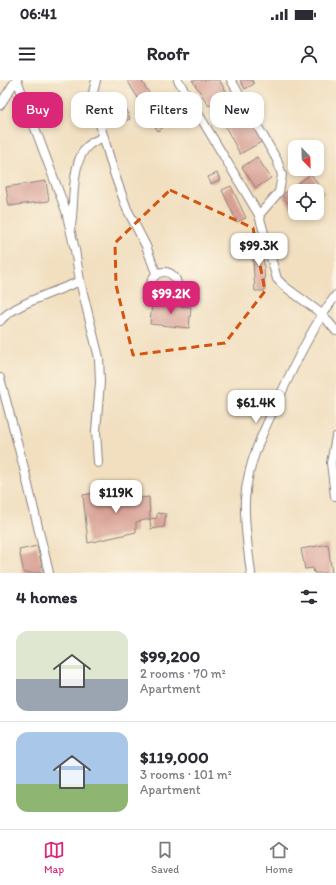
<!DOCTYPE html>
<html lang="en">
<head>
<meta charset="utf-8">
<style>
  body { margin:0; font-family:Itim,sans-serif; background:#f2f2f3; color:#2b2b33; height:100vh; display:flex; flex-direction:column; font-size:15px; white-space:nowrap }
  * { box-sizing:border-box; margin:0 }
  p { font-size:13px; color:#7c7c81 }
  .icon { flex:none; width:22px; height:22px; fill:none; stroke:currentColor; stroke-width:2; stroke-linecap:round; stroke-linejoin:round }
  .map { position:relative; height:493px; overflow:hidden }
  .sheet { display:flex; flex-direction:column; background:#fff; flex:1 }
  .sheet>* { flex:none }
  .banner { position:absolute; left:12px; top:12px; width:312px; height:36px; display:flex; gap:8px }
  .needle { width:26px; rotate:157deg }
  .fabs { position:absolute; left:288px; top:60px; display:grid; gap:8px }
  .fabs a { display:grid; place-items:center; width:36px; height:36px; border-radius:8px; background:#fff; box-shadow:0 2px 6px #0003; font-size:20px }
  .price { position:absolute; translate:-50% -34px; padding:0 9px; border-radius:8px; background:#fff; color:#222; font-size:13px; line-height:26px; filter:drop-shadow(0 1px 2px #0008) }
  .price::after { content:''; position:absolute; left:50%; top:24px; width:12px; height:9px; margin-left:-6px; background:inherit; clip-path:polygon(0 0,100% 0,50% 100%) }
  .price.selected { background:#db2777; color:#fff }
  ul { padding:0; list-style:none }
  li { display:flex; align-items:center; gap:12px; height:100px; padding:0 16px }
  li+li { border-top:1px solid #e1e1e2 }
  li span { display:grid; place-items:center; flex:none; width:112px; height:80px; border-radius:12px; color:#555 }
  li>.icon { margin-inline-start:auto }
  span .icon { width:48px; height:48px; fill:#fffc; stroke-width:1 }
  li b { font-size:17px }
  h2 { display:flex; justify-content:space-between; align-items:center; height:48px; padding:0 16px; font-size:17px }
  .tag { padding:0 14px; border-radius:12px; background:#fff; box-shadow:0 2px 6px #0003; font-size:14px; line-height:36px }
  .tag.selected { background:#db2777; color:#fff }
  .status { display:flex; justify-content:space-between; align-items:center; height:28px; padding:0 20px; background:#fff; direction:ltr }
  .status svg { height:11px; fill:currentColor }
  header { display:flex; justify-content:space-between; align-items:center; height:52px; padding:0 16px; background:#fff; font-size:18px; font-weight:700 }
  .menu { display:flex; justify-content:space-around; align-items:center; height:56px; border-top:1px solid #e1e1e2; background:#fff; font-size:11px; color:#7c7c81 }
  .menu a { display:grid; justify-items:center; gap:2px }
  .menu .selected { color:#db2777 }
  .map>svg:first-child { display:block }
  .building { fill:#d8a095 }
  .lines { fill:none; stroke-linecap:round; stroke-linejoin:round }
  .street-casing { stroke:#8a807e; stroke-width:10 }
  .street { stroke:#fff; stroke-width:8 }
  .marked { fill:none; stroke:#d45411; stroke-width:3; stroke-dasharray:8 5; stroke-linejoin:round }
</style>
</head>
<body>
<div class="status"><b>06:41</b><svg viewBox="0 0 49 12"><path d="M0 12V9h3v3zM5 12V6h3v6zM10 12V3h3v9zM15 12V0h3v12zM26 1h20v11H26zM47 4h2v5h-2z"/></svg></div>
<header><svg class="icon" aria-label="menu" viewBox="0 0 24 24"><path d="M4 6h16M4 12h16M4 18h16"/></svg>Roofr<svg class="icon" aria-label="person" viewBox="0 0 24 24"><circle cx="12" cy="8" r="4"/><path d="M4 21q1-7 8-7t8 7"/></svg></header>
<div class="map">
<svg width="336" height="493" viewBox="0 0 336 493">
  <rect width="100%" height="100%" fill="#fcf5e5"/>
  <filter id="ink" filterUnits="userSpaceOnUse"><feTurbulence type="fractalNoise" baseFrequency=".025" numOctaves="2"/><feDisplacementMap in="SourceGraphic" scale="8" xChannelSelector="R" yChannelSelector="G"/><feConvolveMatrix kernelMatrix="1 2 1 2 8 2 1 2 1" color-interpolation-filters="sRGB"/></filter>
  <filter id="wash" filterUnits="userSpaceOnUse"><feTurbulence type="fractalNoise" baseFrequency=".012" numOctaves="4" result="noise"/><feDisplacementMap in="SourceGraphic" scale="16" xChannelSelector="R" yChannelSelector="G"/><feGaussianBlur stdDeviation="0.9" result="paint"/><feColorMatrix in="noise" values="0 0 0 0 0 0 0 0 0 0 0 0 0 0 0 0 0 1.4 0 .05"/><feComposite in="paint" operator="in"/></filter>
  <g filter="url(#wash)">
    <rect width="100%" height="100%" fill="#f1dfc0"/>
    <g id="blocks">
      <path class="building" d="M127 0H141L168 44 158 51Z
        M192 0H219L228 14 209 26Z
        M240 0H252L254 4 245 9Z
        M121 18 130 39 124 41 115 20Z
        M241 20 263 61 240 74 218 33Z
        M257 77 271 98 256 108 242 87Z
        M217 93 220 100 211 104 208 97Z
        M311 94 324 113 317 118V111H295V133L282 115Z
        M46 101 49 121 9 126 6 107Z
        M231 106 246 138 237 142 222 110Z
        M263 163 265 211H255L252 164Z
        M165 222 178 223 177 226 191 227 189 248 150 244 152 223 164 225Z
        M129 407 131 419 149 417 150 439 157 438V433L166 434 164 447 151 449 150 439 136 442V452L88 463 83 415Z
        M328 464 332 493H314L313 488 305 489 301 469Z
        M37 466 44 493H24L19 470Z"/>
    </g>
  </g>
  <g filter="url(#ink)">
    <use href="#blocks" fill-opacity="0" stroke="#8a807e" stroke-width="1"/>
    <g class="lines">
      <defs>
        <path id="street" d="M96 0 92 17 114 93 127 129 146 166 156 193
          M178 0 259 135 277 199 284 206 322 234 336 251
          M231 0 277 80 282 95 279 112 259 135
          M0 25 16 0
          M71 145C75 122 70 79 90 64 94 61 100 59 104 57
          M151 205a13 13 0 1 1 26 0a13 13 0 1 1-26 0Z
          M80 201 99 278 100 302 96 351 98 383
          M0 241C13 224 59 211 80 201L75 170 66 131 17 0
          M0 298 23 384 49 493
          M335 416 331 383 336 357
          M251 493C248 469 244 444 245 420 247 384 264 349 280 316 296 281 313 246 336 215"/>
      </defs>
      <use href="#street" class="street-casing"/>
      <use href="#street" class="street"/>
    </g>
  </g>
  <path class="marked" d="M170 110 253 148 265 211 225 263 133 275 116 205 115 163Z"/>
</svg>
<div class="fabs">
<a><svg class="needle" viewBox="-14 -14 28 28"><path d="M0-13l5 13h-10z" fill="#e53935"/><path d="M0 13l5-13h-10z" fill="#7c7c81"/></svg></a>
<a><svg class="icon" aria-label="locate" viewBox="0 0 24 24"><circle cx="12" cy="12" r="6"/><path d="M12 2v4M12 18v4M2 12h4M18 12h4"/></svg></a>
</div>
<b class="price" style="left:259px;top:187px">$99.3K</b>
<b class="price selected" style="left:171px;top:235px">$99.2K</b>
<b class="price" style="left:256px;top:344px">$61.4K</b>
<b class="price" style="left:116px;top:434px">$119K</b>
<div class="banner">
<a class="tag selected">Buy</a>
<a class="tag">Rent</a>
<a class="tag">Filters</a>
<a class="tag">New</a>
</div>
</div>
<section class="sheet">
<h2>4 homes<svg class="icon" aria-label="filters" viewBox="0 0 24 24"><path d="M4 7h16M4 17h16"/><circle cx="9" cy="7" r="2"/><circle cx="15" cy="17" r="2"/></svg></h2>
<ul>
<li><span style="background:linear-gradient(#dfe7d0 60%,#9aa5b1 0)"><svg class="icon" aria-label="home" viewBox="0 0 24 24"><path d="M3 11l9-7 9 7M6 9v11h12V9"/></svg></span><div><b>$99,200</b><p>2 rooms · 70 m²</p><p>Apartment</p></div></li>
<li><span style="background:linear-gradient(#a9c7e8 65%,#8fb573 0)"><svg class="icon" aria-label="home" viewBox="0 0 24 24"><path d="M3 11l9-7 9 7M6 9v11h12V9"/></svg></span><div><b>$119,000</b><p>3 rooms · 101 m²</p><p>Apartment</p></div></li>
</ul>
</section>
<nav class="menu">
<a class="selected"><svg class="icon" aria-label="map" viewBox="0 0 24 24"><path d="M3 6l6-2 6 2 6-2v14l-6 2-6-2-6 2zM9 4v14M15 6v14"/></svg>Map</a>
<a><svg class="icon" aria-label="saved" viewBox="0 0 24 24"><path d="M7 4h10v16l-5-4-5 4z"/></svg>Saved</a>
<a><svg class="icon" aria-label="home" viewBox="0 0 24 24"><path d="M3 11l9-7 9 7M6 9v11h12V9"/></svg>Home</a>
</nav>
</body>
</html>
